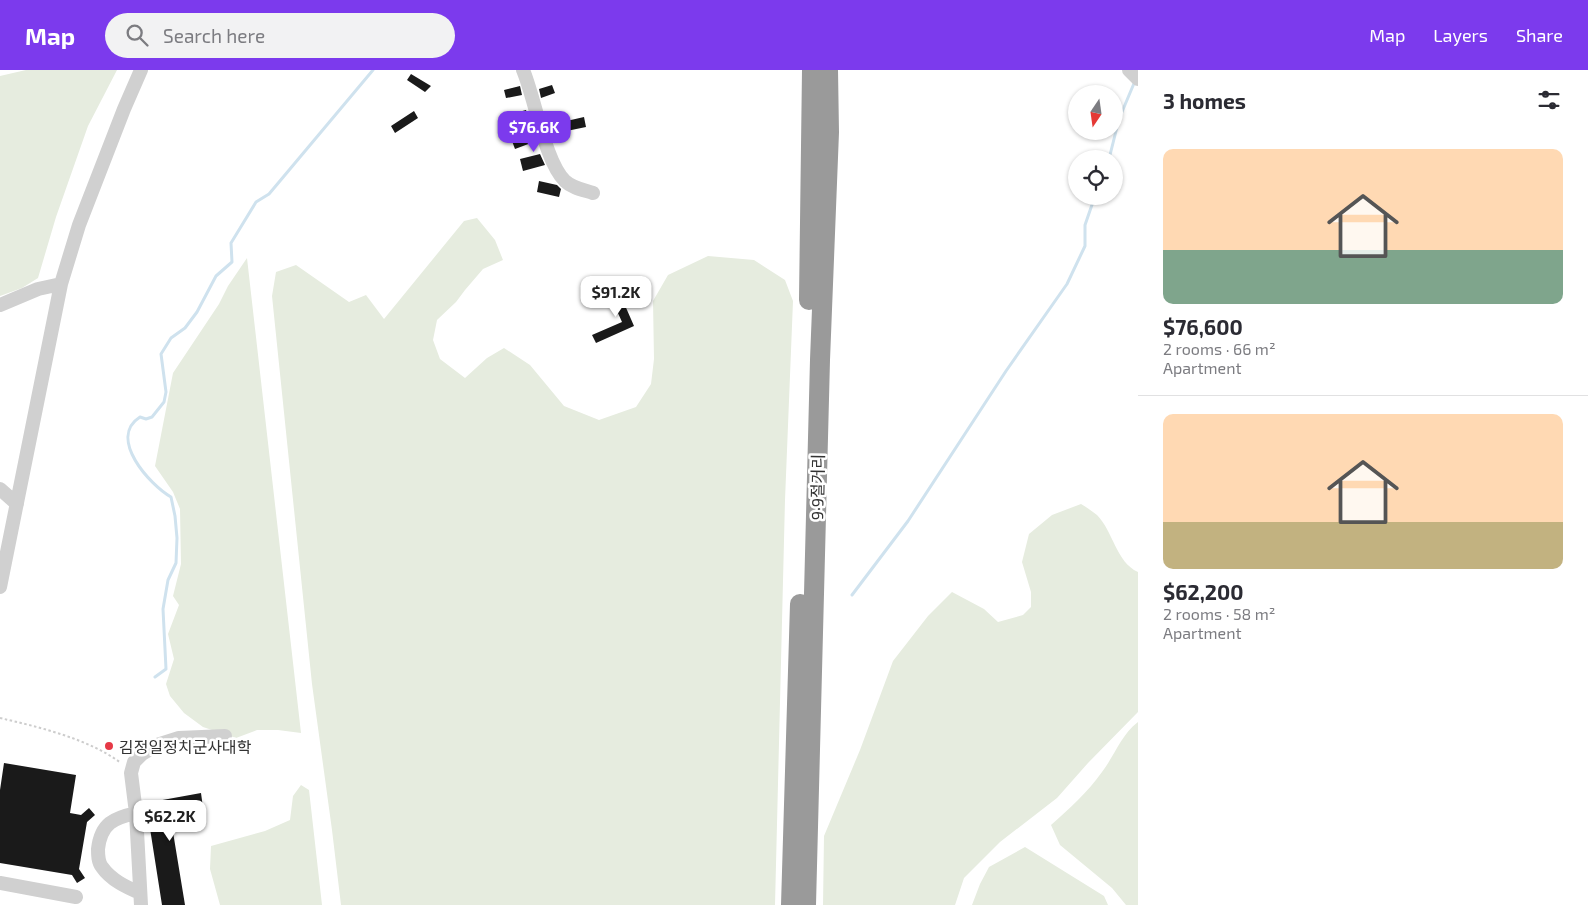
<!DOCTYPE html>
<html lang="en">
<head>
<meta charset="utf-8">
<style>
  body { margin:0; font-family:"Exo 2","Noto Sans KR",sans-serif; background:#f2f2f3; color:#2b2b33; height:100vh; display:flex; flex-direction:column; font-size:19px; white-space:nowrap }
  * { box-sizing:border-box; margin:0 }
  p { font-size:16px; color:#7c7c81 }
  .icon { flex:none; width:28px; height:28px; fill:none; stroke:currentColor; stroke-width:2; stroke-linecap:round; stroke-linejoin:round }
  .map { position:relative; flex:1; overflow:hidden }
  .side { display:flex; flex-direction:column; background:#fff; width:450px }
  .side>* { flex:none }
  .needle { width:32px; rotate:193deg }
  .tools { position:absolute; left:1068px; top:15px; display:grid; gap:10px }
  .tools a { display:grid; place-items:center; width:55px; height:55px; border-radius:50%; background:#fff; box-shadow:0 1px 4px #0004; font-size:25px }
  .price { position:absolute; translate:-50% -42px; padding:0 11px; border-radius:10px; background:#fff; color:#222; font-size:16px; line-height:32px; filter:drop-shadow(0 1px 2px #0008) }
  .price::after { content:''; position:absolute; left:50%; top:30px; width:15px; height:11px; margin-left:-8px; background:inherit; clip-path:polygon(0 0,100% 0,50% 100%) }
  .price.current { background:#7c3aed; color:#fff }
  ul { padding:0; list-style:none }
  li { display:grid; align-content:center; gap:10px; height:265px; padding:0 25px }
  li+li { border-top:1px solid #e1e1e2 }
  li span { display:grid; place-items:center; height:155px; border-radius:10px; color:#555 }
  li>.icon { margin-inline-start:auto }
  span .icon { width:90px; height:90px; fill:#fffc; stroke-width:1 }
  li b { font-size:21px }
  h2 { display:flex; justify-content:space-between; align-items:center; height:60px; padding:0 25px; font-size:21px }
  header { display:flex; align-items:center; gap:30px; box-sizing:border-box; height:70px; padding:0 25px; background:#7c3aed; color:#fff }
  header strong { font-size:24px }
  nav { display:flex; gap:28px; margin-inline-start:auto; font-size:18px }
  .search { width:350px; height:45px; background:#f2f2f3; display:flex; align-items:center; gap:12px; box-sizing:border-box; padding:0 18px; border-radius:28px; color:#7c7c81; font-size:19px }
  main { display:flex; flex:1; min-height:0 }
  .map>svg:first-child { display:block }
  .green { fill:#e6ecdf }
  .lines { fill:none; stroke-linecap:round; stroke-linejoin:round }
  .stream { stroke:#cfe2ee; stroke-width:3 }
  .building { fill:#1a1a1a }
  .path { stroke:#cdcdcd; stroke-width:2; stroke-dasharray:2.5 2.5; stroke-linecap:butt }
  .minor { stroke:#d0d0d0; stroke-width:14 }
  .highway { stroke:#9a9a9a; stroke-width:20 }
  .poi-dot { fill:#e63946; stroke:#fff; stroke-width:2 }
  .labels { text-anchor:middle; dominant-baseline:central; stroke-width:5; stroke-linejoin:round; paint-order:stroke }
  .street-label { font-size:16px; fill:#333; stroke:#fff }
  .poi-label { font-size:16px; fill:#333; stroke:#fff; text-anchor:start }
</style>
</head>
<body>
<header>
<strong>Map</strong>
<div class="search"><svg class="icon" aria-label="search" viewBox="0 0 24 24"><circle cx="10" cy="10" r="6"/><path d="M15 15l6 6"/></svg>Search here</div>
<nav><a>Map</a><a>Layers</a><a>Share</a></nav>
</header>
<main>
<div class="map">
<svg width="1138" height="835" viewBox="0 0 1138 835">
  <rect width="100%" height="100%" fill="#fff"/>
  <path class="green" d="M26 0H117L88 56 56 147 38 208 22 218 0 226V6Z
    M477 148 495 170 503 190 483 199 465 220 456 232 437 250 433 270 440 289 465 308 487 288 504 278 530 295 564 336 599 350 636 337 651 314 654 289 653 231 668 205 708 186 754 190 785 210 793 231 785 430 775 835H341L332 760 312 614 272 226 276 202 296 195 349 232 366 225 384 249 464 151Z
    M247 188 301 663 278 660H257L236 668 203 657 184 643 170 626 166 614 174 589 168 564 179 535 173 526 181 494 180 439 173 422 155 396 173 303 219 234 228 216Z
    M1081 434C1086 437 1092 441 1097 445 1113 461 1116 492 1138 502V642L1088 693 1057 728 1000 772 964 808 955 835H823L824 766 860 680 893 591 928 546 952 522 984 539 998 552 1023 545 1031 537V522L1022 492 1029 464 1052 445Z
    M1138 652V835H1126L1112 818 1060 775 1051 755C1069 739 1088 722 1102 702 1115 685 1121 665 1138 652Z
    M301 715 309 720 322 835H220L210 799 211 776 265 761 290 750 293 726Z
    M1025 777 1104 826 1108 835H972L980 814 989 797Z"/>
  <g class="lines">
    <path class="stream" d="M1109 89 1119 49 1135 11
      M852 525 908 451 1006 301 1067 214 1085 176V155L1095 126
      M155 607 166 599 163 539 168 510 176 493 177 468 175 446 171 427C150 415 107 368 140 347L146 349 152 347 164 332 166 322 161 284 171 268 185 258 197 242 216 206 232 192 231 173 256 132 269 124 373 0"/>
  </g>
  <path class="building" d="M411 4 431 16 425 22 407 10Z
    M552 15 555 23 541 28 539 19Z
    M520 16 522 25 506 28 504 20Z
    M526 40 529 50 511 55 508 45Z
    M414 41 418 48 395 63 391 56Z
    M584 47 586 57 552 64 549 55Z
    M527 65 531 73 515 79 512 71Z
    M540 84 545 95 523 101 520 89Z
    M539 111 557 115 561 119 559 127 537 122Z
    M617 217 634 256 596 273 592 265 622 252 608 221Z
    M4 693 76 705 70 743 81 745 89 738 95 745 87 752 79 799 85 808 77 813 72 805 0 793V720Z
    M201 723 204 745 171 750 185 835H162L146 733Z"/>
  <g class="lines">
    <path class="path" d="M0 648C39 657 89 669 121 693"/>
    <path class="minor" d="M523 0C535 28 545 92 565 111 572 118 584 120 593 123
      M1129 0 1138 9
      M0 235 38 219 61 214
      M0 419 17 434
      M0 517 61 214 79 155 124 39 141 0
      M136 743C114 748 101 753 98 779 98 785 98 792 102 797 111 810 126 817 140 823
      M0 813 76 827
      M141 835 136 743 131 703 134 692 142 684 157 675 179 668 225 666"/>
    <path class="highway" d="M809 230 812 0
      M791 835 800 534
      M806 835 820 290 829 62 828 0"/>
  </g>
  <circle class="poi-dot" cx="109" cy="676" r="5"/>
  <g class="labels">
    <g class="street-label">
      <text transform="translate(817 417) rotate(-89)">9·9절거리</text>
    </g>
    <g class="poi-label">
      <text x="119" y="676">김정일정치군사대학</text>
    </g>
  </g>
</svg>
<div class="tools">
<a><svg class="needle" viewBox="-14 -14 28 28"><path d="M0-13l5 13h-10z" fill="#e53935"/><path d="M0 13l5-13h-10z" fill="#7c7c81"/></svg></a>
<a><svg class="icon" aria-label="locate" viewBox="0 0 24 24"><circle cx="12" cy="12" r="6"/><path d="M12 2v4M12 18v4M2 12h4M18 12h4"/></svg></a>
</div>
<b class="price current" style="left:534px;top:83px">$76.6K</b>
<b class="price" style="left:616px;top:248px">$91.2K</b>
<b class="price" style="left:170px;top:772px">$62.2K</b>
</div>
<section class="side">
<h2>3 homes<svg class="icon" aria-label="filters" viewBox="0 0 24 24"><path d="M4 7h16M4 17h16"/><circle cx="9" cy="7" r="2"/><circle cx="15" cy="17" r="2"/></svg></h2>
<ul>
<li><span style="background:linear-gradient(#ffd9b3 65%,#7fa58c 0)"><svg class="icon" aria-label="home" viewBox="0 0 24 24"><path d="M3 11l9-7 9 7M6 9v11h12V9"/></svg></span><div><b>$76,600</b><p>2 rooms · 66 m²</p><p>Apartment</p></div></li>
<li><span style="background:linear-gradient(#ffd9b3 70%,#c2b280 0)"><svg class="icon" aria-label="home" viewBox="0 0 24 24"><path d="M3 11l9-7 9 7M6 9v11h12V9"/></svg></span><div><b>$62,200</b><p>2 rooms · 58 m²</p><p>Apartment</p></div></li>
</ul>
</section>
</main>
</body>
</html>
